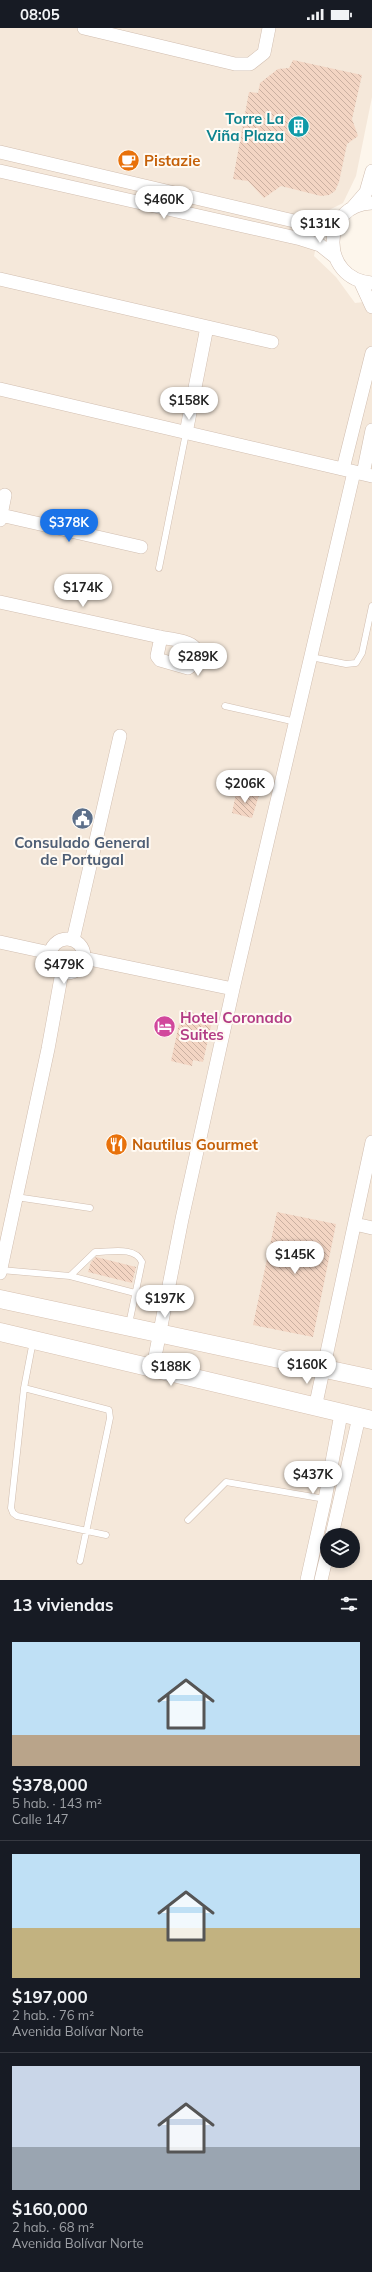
<!DOCTYPE html>
<html lang="es">
<head>
<meta charset="utf-8">
<style>
  body { margin:0; font-family:Mulish,sans-serif; background:#20242c; color:#f1f3f6; height:100vh; display:flex; flex-direction:column; font-size:15px; white-space:nowrap }
  * { box-sizing:border-box; margin:0 }
  p { font-size:13px; color:#9ea1a6 }
  .icon { flex:none; width:22px; height:22px; fill:none; stroke:currentColor; stroke-width:2; stroke-linecap:round; stroke-linejoin:round }
  .map { position:relative; height:1552px; overflow:hidden }
  .side { display:flex; flex-direction:column; background:#171b24; flex:1 }
  .side>* { flex:none }
  .controls { position:absolute; left:320px; top:1500px; display:grid; gap:8px }
  .controls a { display:grid; place-items:center; width:40px; height:40px; border-radius:50%; background:#171b24; box-shadow:0 2px 6px #0003; font-size:20px }
  .price { position:absolute; translate:-50% -34px; padding:0 9px; border-radius:14px; background:#fff; color:#222; font-size:13px; line-height:26px; filter:drop-shadow(0 1px 2px #0008) }
  .price::after { content:''; position:absolute; left:50%; top:24px; width:12px; height:9px; margin-left:-6px; background:inherit; clip-path:polygon(0 0,100% 0,50% 100%) }
  .price.active { background:#1a73e8; color:#fff }
  ul { padding:0; list-style:none }
  li { display:grid; align-content:center; gap:8px; height:212px; padding:0 12px }
  li+li { border-top:1px solid #363941 }
  li span { display:grid; place-items:center; height:124px; border-radius:0px; color:#555 }
  li>.icon { margin-inline-start:auto }
  span .icon { width:72px; height:72px; fill:#fffc; stroke-width:1 }
  li b { font-size:17px }
  h2 { display:flex; justify-content:space-between; align-items:center; height:48px; padding:0 12px; font-size:17px }
  .status { display:flex; justify-content:space-between; align-items:center; height:28px; padding:0 20px; background:#171b24; direction:ltr }
  .status svg { height:11px; fill:currentColor }
  .map>svg:first-child { display:block }
  .residential { fill:#f5e8da; fill-rule:evenodd }
  .building { fill:url(#building-back-hatch) }
  .lines { fill:none; stroke-linecap:round; stroke-linejoin:round }
  .lane-casing { stroke:#d1beb0; stroke-width:7 }
  .street-casing { stroke:#d1beb0; stroke-width:14 }
  .secondary-casing { stroke:#d6c0b0; stroke-width:19 }
  .lane { stroke:#fff; stroke-width:6 }
  .street { stroke:#fff; stroke-width:13 }
  .secondary { stroke:#fff; stroke-width:18 }
  .labels { text-anchor:middle; dominant-baseline:central; stroke-width:4; stroke-linejoin:round; paint-order:stroke }
  .culture-label { font-size:15px; font-weight:bold; fill:#0d838f; stroke:#fffaf3; text-anchor:end }
  .food-label { font-size:15px; font-weight:bold; fill:#c56008; stroke:#fffaf3; text-anchor:start }
  .service-label { font-size:15px; font-weight:bold; fill:#4e5e75; stroke:#fffaf3 }
  .hotel-label { font-size:15px; font-weight:bold; fill:#b23c85; stroke:#fffaf3; text-anchor:start }
</style>
</head>
<body>
<div class="status"><b>08:05</b><svg viewBox="0 0 49 12"><path d="M0 12V9h3v3zM5 12V6h3v6zM10 12V3h3v9zM15 12V0h3v12zM26 1h20v11H26zM47 4h2v5h-2z"/></svg></div>
<div class="map">
<svg width="372" height="1552" viewBox="0 0 372 1552">
  <defs>
    <pattern id="building-back-hatch" width="6" height="6" patternUnits="userSpaceOnUse"><rect width="6" height="6" fill="#f3d5c3"/><path d="M-1 5l2 2M0 0l6 6M5-1l2 2" fill="none" stroke="#cab0a1"/></pattern>
  </defs>
  <rect width="100%" height="100%" fill="#fdf6ec"/>
  <path class="residential" d="M0 0H372V69L356 148 343 175 323 185 314 228 336 249 355 275 372 273V1552H0ZM327 1507H353V1533H327Z"/>
  <path class="building" d="M293 32 362 47 352 91 358 108 347 116 339 154 335 163 329 167 321 168 281 158 264 170 248 153 233 151 249 64 258 65 260 55 278 41 289 40Z
    M237 761 259 767 252 790 232 785Z
    M182 982 213 989 203 1034 193 1032 192 1038 171 1033Z
    M277 1184 336 1196 313 1309 253 1297Z
    M96 1229 136 1239 132 1255 88 1244 91 1234Z"/>
  <g class="lines">
    <defs>
      <path id="lane" d="M159 540 186 405
        M311 629 346 636 356 635 362 625 372 578
        M225 678 296 694
        M16 1169 90 1180
        M1 1242 70 1248 135 1265
        M70 1248 95 1224C111 1224 135 1218 142 1234L129 1296
        M33 1313 24 1360 11 1480 13 1485 17 1488 106 1507
        M24 1360 109 1382 110 1390 80 1533
        M188 1492 226 1454 325 1471"/>
      <path id="street" d="M84 0 235 36H250L264 25 269 0
        M0 124 311 197 342 189
        M0 143 301 211 320 217 335 229
        M372 175C321 176 319 251 372 255
        M353 179 366 164 372 143
        M0 251 272 314
        M360 253 372 279
        M0 361 372 448
        M186 405 207 299
        M343 441 372 325
        M363 446 372 402
        M1 487 141 519
        M0 492 5 467
        M0 574C53 586 107 597 160 609 169 611 189 612 195 620 198 624 196 630 195 635L188 640 160 632 157 628 161 609
        M50 928a17 17 0 1 1 34 0a17 17 0 1 1-34 0Z
        M73 912 120 708
        M0 914 50 925
        M84 930 233 961 354 444
        M355 1196 372 1200
        M0 1245 48 1021 62 944
        M153 1339 182 1191 233 961
        M315 1380 372 1114
        M332 1507 359 1389
        M307 1552 325 1471 341 1386
        M321 1552 327 1527"/>
      <path id="secondary" d="M0 1271 372 1351
        M0 1304 372 1392"/>
    </defs>
    <use href="#lane" class="lane-casing"/>
    <use href="#street" class="street-casing"/>
    <use href="#secondary" class="secondary-casing"/>
    <use href="#lane" class="lane"/>
    <use href="#street" class="street"/>
    <use href="#secondary" class="secondary"/>
  </g>
  <defs>
    <symbol id="building-disc" viewBox="-11 -11 22 22"><circle r="9.5" fill="#0f9aa8" stroke="#fffaf3"/><path d="M-4-6H4V6H1V3H-1V6H-4ZM-2.5-4.3h1.7v1.8h-1.7ZM.8-4.3h1.7v1.8H.8ZM-2.5-1h1.7V.8h-1.7ZM.8-1h1.7V.8H.8Z" fill="#fff"/></symbol>
    <symbol id="cafe-disc" viewBox="-11 -11 22 22"><circle r="9.5" fill="#e8710a" stroke="#fffaf3"/><path d="M-5.5-4.5H6V0H3Q3 3.5 0 3.5H-2.5Q-5.5 3.5-5.5 0ZM3-3.2v2h1.7v-2ZM-6 4.5H4V6H-6Z" fill="#fff"/></symbol>
    <symbol id="civic-disc" viewBox="-11 -11 22 22"><circle r="9.5" fill="#5c6f8a" stroke="#fffaf3"/><path d="M-.6-6.5H3V-4.5H.6V-3L4-1V1h2V6H-6V1h2V-1L-.6-3ZM-1.2 2.5V6h2.4V2.5Z" fill="#fff"/></symbol>
    <symbol id="hotel-disc" viewBox="-11 -11 22 22"><circle r="9.5" fill="#d1479c" stroke="#fffaf3"/><path d="M-6-4.5h1.5V1H6V5H4.5V3h-9V5H-6ZM-4 0a1.8 1.8 0 1 1 3.6 0ZM.5 0V-2.5h3Q6-2.5 6 0Z" fill="#fff"/></symbol>
    <symbol id="restaurant-disc" viewBox="-11 -11 22 22"><circle r="9.5" fill="#e8710a" stroke="#fffaf3"/><path d="M-5-6h1v4h1v-4h1v4h1v-4h1v5L-1.5 .5V6h-2V.5L-5-1ZM5-6V6H3V1.5H1.5Q1.5-4 5-6Z" fill="#fff"/></symbol>
  </defs>
  <g fill-rule="evenodd">
    <use href="#building-disc" x="286" y="86" width="25" height="25"/>
    <use href="#cafe-disc" x="116" y="120" width="25" height="25"/>
    <use href="#civic-disc" x="70" y="778" width="25" height="25"/>
    <use href="#hotel-disc" x="152" y="986" width="25" height="25"/>
    <use href="#restaurant-disc" x="104" y="1104" width="25" height="25"/>
  </g>
  <g class="labels">
    <g class="culture-label">
      <text x="284" y="90">Torre La<tspan x="284" dy="17">Viña Plaza</tspan></text>
    </g>
    <g class="food-label">
      <text x="144" y="132">Pistazie</text>
      <text x="132" y="1116">Nautilus Gourmet</text>
    </g>
    <g class="service-label">
      <text x="82" y="814">Consulado General<tspan x="82" dy="17">de Portugal</tspan></text>
    </g>
    <g class="hotel-label">
      <text x="180" y="989">Hotel Coronado<tspan x="180" dy="17">Suites</tspan></text>
    </g>
  </g>
</svg>
<div class="controls">
<a><svg class="icon" aria-label="layers" viewBox="0 0 24 24"><path d="M12 4l9 5-9 5-9-5zM3 14l9 5 9-5"/></svg></a>
</div>
<b class="price" style="left:164px;top:192px">$460K</b>
<b class="price" style="left:320px;top:216px">$131K</b>
<b class="price" style="left:189px;top:393px">$158K</b>
<b class="price active" style="left:69px;top:515px">$378K</b>
<b class="price" style="left:83px;top:580px">$174K</b>
<b class="price" style="left:198px;top:649px">$289K</b>
<b class="price" style="left:245px;top:776px">$206K</b>
<b class="price" style="left:64px;top:957px">$479K</b>
<b class="price" style="left:295px;top:1247px">$145K</b>
<b class="price" style="left:165px;top:1291px">$197K</b>
<b class="price" style="left:307px;top:1357px">$160K</b>
<b class="price" style="left:171px;top:1359px">$188K</b>
<b class="price" style="left:313px;top:1467px">$437K</b>
</div>
<section class="side">
<h2>13 viviendas<svg class="icon" aria-label="filters" viewBox="0 0 24 24"><path d="M4 7h16M4 17h16"/><circle cx="9" cy="7" r="2"/><circle cx="15" cy="17" r="2"/></svg></h2>
<ul>
<li><span style="background:linear-gradient(#bfe0f5 75%,#b9a48a 0)"><svg class="icon" aria-label="home" viewBox="0 0 24 24"><path d="M3 11l9-7 9 7M6 9v11h12V9"/></svg></span><div><b>$378,000</b><p>5 hab. · 143 m²</p><p>Calle 147</p></div></li>
<li><span style="background:linear-gradient(#bfe0f5 60%,#c2b280 0)"><svg class="icon" aria-label="home" viewBox="0 0 24 24"><path d="M3 11l9-7 9 7M6 9v11h12V9"/></svg></span><div><b>$197,000</b><p>2 hab. · 76 m²</p><p>Avenida Bolívar Norte</p></div></li>
<li><span style="background:linear-gradient(#c9d6e8 65%,#9aa5b1 0)"><svg class="icon" aria-label="home" viewBox="0 0 24 24"><path d="M3 11l9-7 9 7M6 9v11h12V9"/></svg></span><div><b>$160,000</b><p>2 hab. · 68 m²</p><p>Avenida Bolívar Norte</p></div></li>
</ul>
</section>
</body>
</html>
